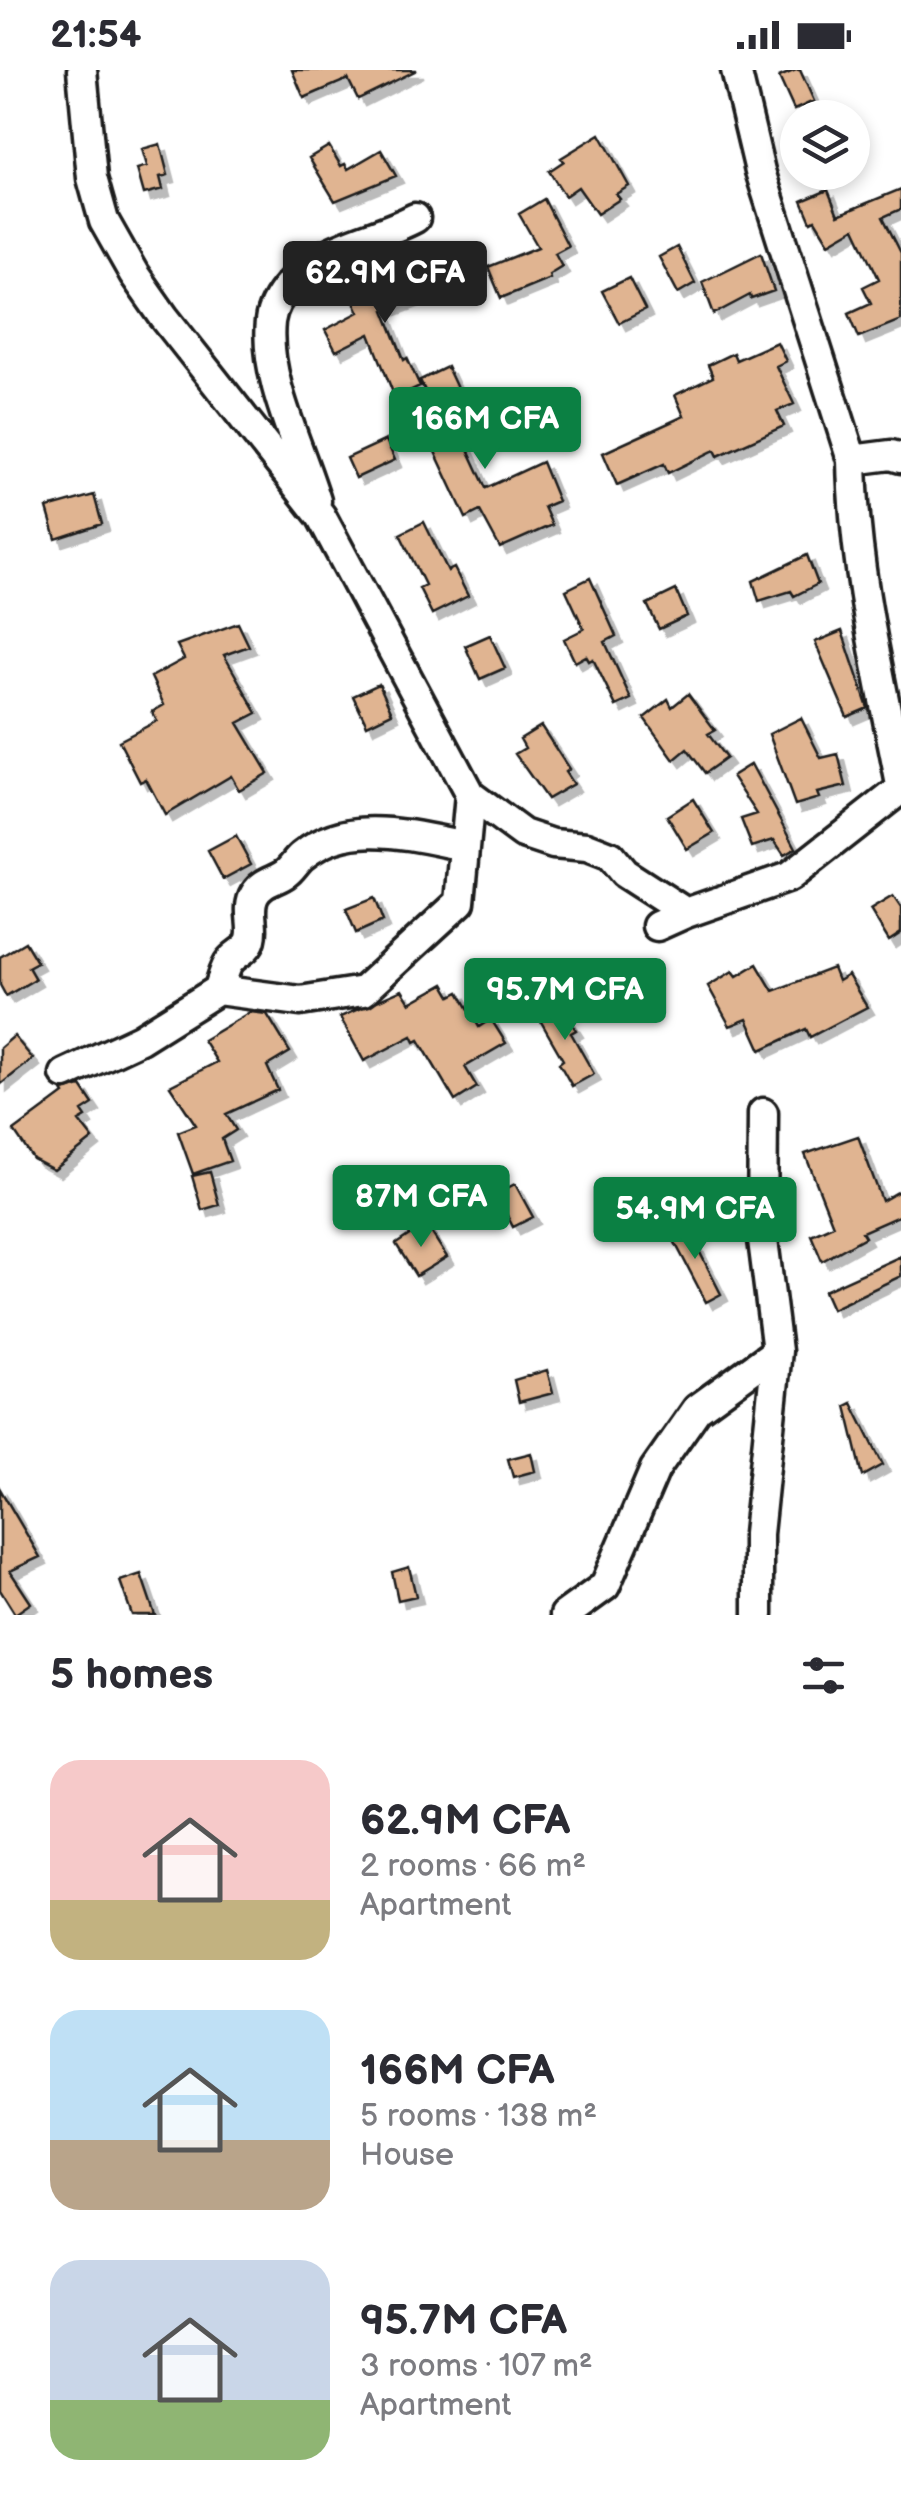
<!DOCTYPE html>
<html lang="en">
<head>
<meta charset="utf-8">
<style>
  body { margin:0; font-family:"Balsamiq Sans",sans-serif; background:#f7f7f7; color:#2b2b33; height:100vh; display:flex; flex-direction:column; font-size:38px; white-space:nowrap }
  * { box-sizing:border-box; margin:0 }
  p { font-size:32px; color:#7c7c81 }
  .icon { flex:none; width:55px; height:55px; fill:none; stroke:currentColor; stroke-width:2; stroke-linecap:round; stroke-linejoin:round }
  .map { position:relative; height:1545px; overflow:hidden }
  .details { display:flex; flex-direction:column; background:#fff; flex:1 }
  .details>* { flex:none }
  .controls { position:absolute; left:780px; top:30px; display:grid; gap:20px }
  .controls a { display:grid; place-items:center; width:90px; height:90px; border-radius:50%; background:#fff; box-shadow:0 5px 15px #0003; font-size:50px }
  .price { position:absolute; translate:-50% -85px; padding:0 22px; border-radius:10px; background:#0b8043; color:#fff; font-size:32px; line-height:65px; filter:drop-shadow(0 2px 5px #0008) }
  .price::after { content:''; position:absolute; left:50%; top:60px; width:30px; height:22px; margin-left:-15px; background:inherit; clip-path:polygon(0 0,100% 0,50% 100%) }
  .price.selected { background:#222; color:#fff }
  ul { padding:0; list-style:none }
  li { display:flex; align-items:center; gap:30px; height:250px; padding:0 50px }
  li span { display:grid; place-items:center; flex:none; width:280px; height:200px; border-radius:30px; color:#555 }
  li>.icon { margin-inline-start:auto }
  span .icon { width:120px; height:120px; fill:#fffc; stroke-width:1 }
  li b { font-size:42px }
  h2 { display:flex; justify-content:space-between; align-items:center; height:120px; padding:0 50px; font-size:42px }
  .status { display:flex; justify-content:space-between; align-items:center; height:70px; padding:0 50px; background:#fff; direction:ltr }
  .status svg { height:28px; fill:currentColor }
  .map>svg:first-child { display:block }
  .building { fill:#e0b491; stroke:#1c1c1c; stroke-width:2.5; filter:url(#shadow) }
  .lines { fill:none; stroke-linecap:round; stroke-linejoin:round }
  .street-casing { stroke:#1c1c1c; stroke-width:35 }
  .street { stroke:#fff; stroke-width:28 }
</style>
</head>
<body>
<div class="status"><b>21:54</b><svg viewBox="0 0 49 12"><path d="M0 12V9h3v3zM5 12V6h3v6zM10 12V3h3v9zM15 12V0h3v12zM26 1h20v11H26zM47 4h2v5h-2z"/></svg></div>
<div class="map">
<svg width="901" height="1545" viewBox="0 0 901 1545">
  <defs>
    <filter id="shadow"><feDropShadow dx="7" dy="7" stdDeviation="0" flood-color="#0004"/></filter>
  </defs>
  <rect width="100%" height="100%" fill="#fff"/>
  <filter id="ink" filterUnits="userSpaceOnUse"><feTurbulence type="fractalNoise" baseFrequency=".01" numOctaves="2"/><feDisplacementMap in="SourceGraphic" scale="20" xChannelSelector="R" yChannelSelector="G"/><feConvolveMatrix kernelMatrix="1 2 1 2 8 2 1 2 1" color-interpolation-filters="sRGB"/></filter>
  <g filter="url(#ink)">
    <path class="building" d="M292 0H417L358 29 348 9 304 28Z
      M796 0H800L814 31 794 40 779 7Z
      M600 64 629 116 616 124 620 129 597 144 578 117 565 126 549 101 564 91 561 88Z
      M160 74 168 105 160 107 163 119 144 124 137 99 147 96 142 79Z
      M329 76 341 96 345 94 348 99 381 80 396 106 335 131 309 88Z
      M901 119V139L883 147 901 183V250L859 267 849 243 871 233 863 217 879 209 855 158 829 173 815 150 811 152 802 131 828 120 838 145Z
      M544 129 568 176 555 183 562 196 549 204 550 208 501 228 488 197 538 177 519 144Z
      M677 177 695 213 678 223 659 187Z
      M761 183 774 221 751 229 750 225 714 244 702 212Z
      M439 200 445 217 384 240 404 290 407 288 420 316 395 328 370 264 336 281 325 260 359 242 352 228 391 208 395 217Z
      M629 208 645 240 619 253 602 221Z
      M777 272 786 291 776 296 794 334 777 341 784 356 718 386 715 380 668 403 664 394 617 415 603 383 684 346 675 325 713 307 708 295 733 283 736 290Z
      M447 297 470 346 456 353 486 418 542 392 558 431 544 437 552 455 500 478 480 441 466 448 424 358 439 351 420 310Z
      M386 370 395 390 356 408 347 388Z
      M94 425 102 454 56 469 47 438Z
      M424 452 448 501 454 498 468 526 432 544 419 518 425 515 400 464Z
      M807 485 818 514 794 526 791 521 759 531 753 511Z
      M590 508 616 566 605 572 631 629 616 636 593 589 589 591 586 586 575 592 564 569 584 559 566 520Z
      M676 520 687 546 659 559 647 534Z
      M238 553 249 576 224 585 257 643 238 653 268 703 239 720 231 706 165 745 146 709 140 712 119 671 157 651 152 642 164 635 151 607 184 589 177 575Z
      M842 561 868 638 847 647 815 572Z
      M490 565 505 598 480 609 465 576Z
      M379 614 392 643 367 655 353 626Z
      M688 624 715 660 708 664 726 688 705 703 687 679 674 690 644 648 668 629 672 637Z
      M801 648 821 688 838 684 846 716 817 723 819 728 795 735 769 664Z
      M541 656 569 699 565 702 573 714 547 729 515 684 525 678 520 669Z
      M751 694 796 778 784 785 774 770 752 777 741 749 757 744 732 706Z
      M693 729 714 763 687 779 667 746Z
      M236 766 251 794 223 809 208 781Z
      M893 826 901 838V863L889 871 870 840Z
      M374 828 383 851 356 863 346 839Z
      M25 872 37 892 28 897 35 909 6 926 0 915V887Z
      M757 894 773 921 833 898 838 911 848 905 867 937 810 967 806 959 761 980 747 949 730 956 708 916 733 901 737 906Z
      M444 914 451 926 459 922 479 957 491 949 506 973 465 997 477 1017 455 1031 419 970 415 972 412 966 364 991 340 947 402 920 410 933Z
      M557 931 576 960 571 963 594 1004 572 1016 559 993 563 990 536 943Z
      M250 942 267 944 290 982 267 996 278 1020 226 1044 236 1060 222 1069 230 1091 193 1104 178 1062 196 1055 170 1016 217 992 203 970Z
      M14 966 33 989 0 1015V978Z
      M81 1016 93 1034 82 1041 86 1047 79 1051 93 1069 54 1100 33 1089 14 1061 64 1024 62 1021Z
      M858 1066 882 1131 901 1120V1145L862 1162 865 1167 822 1191 811 1165 833 1155 805 1084Z
      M210 1102 219 1135 202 1140 192 1106Z
      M515 1114 533 1147 513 1157 496 1124Z
      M685 1153 721 1224 706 1232 669 1161Z
      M426 1154 447 1187 416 1206 396 1174Z
      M901 1186V1206L832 1239 824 1221Z
      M547 1300 553 1323 519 1332 514 1310Z
      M852 1333 883 1395 863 1406 846 1336Z
      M531 1383 535 1401 513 1407 508 1389Z
      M0 1419 40 1487 10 1501 31 1533 15 1544 0 1520Z
      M409 1497 416 1526 398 1530 392 1502Z
      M141 1504 155 1545H132L120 1511Z"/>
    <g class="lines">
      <defs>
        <path id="street" d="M82 0 92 108 104 151 134 204 164 247 321 446 470 725 523 764 553 774 587 777 610 786 624 803 686 843 657 856
          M736 0 760 101 852 390C854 500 880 607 901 715
          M852 390 891 385 901 388
          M316 431C300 377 264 309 270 252 273 225 301 200 322 187 351 170 385 164 415 148
          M686 843 789 807 901 719
          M218 920C222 912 224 898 230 891 236 883 248 880 251 869 255 855 246 839 255 824 263 811 275 811 286 803 292 799 296 791 302 786 349 747 410 765 465 776
          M65 1004 140 969 218 920 300 931 363 921 460 832 470 725
          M565 1545 605 1516 655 1399 697 1339 777 1281
          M758 1545V1464L777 1281 762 1162 763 1043"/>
      </defs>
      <use href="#street" class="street-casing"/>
      <use href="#street" class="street"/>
    </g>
  </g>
</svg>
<div class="controls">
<a><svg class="icon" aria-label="layers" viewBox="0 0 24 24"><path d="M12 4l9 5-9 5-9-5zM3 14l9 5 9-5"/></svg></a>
</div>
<b class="price selected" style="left:385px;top:256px">62.9M CFA</b>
<b class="price" style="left:485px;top:402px">166M CFA</b>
<b class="price" style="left:565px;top:973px">95.7M CFA</b>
<b class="price" style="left:421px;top:1180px">87M CFA</b>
<b class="price" style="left:695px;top:1192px">54.9M CFA</b>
</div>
<section class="details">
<h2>5 homes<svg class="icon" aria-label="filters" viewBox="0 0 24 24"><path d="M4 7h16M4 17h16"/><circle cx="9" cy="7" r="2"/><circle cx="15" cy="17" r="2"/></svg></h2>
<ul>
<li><span style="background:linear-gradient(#f6c9c9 70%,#c2b280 0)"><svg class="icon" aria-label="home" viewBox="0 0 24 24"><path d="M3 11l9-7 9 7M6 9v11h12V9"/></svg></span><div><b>62.9M CFA</b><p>2 rooms · 66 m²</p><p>Apartment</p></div></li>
<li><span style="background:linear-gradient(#bfe0f5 65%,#b9a48a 0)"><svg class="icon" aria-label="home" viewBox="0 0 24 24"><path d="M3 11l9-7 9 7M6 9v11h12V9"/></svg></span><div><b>166M CFA</b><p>5 rooms · 138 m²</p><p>House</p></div></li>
<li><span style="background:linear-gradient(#c9d6e8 70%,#8fb573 0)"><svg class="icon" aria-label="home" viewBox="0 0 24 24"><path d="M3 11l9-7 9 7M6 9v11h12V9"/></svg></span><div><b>95.7M CFA</b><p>3 rooms · 107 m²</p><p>Apartment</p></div></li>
</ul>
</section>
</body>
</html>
